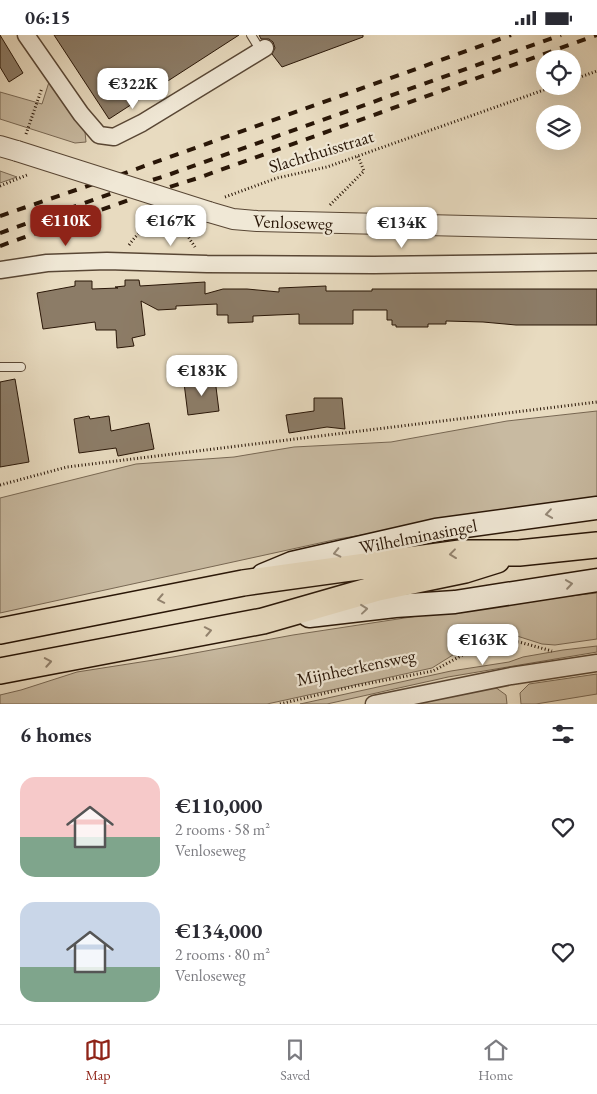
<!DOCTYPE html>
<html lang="en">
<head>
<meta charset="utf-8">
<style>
  body { margin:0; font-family:"EB Garamond",serif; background:#f2f2f3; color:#2b2b33; height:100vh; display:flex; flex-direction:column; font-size:19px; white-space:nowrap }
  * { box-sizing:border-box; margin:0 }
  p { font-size:16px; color:#7c7c81 }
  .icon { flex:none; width:28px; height:28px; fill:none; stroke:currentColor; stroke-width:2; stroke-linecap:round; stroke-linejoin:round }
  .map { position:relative; height:669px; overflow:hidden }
  .side { display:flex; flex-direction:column; background:#fff; flex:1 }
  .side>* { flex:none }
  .buttons { position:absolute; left:536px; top:15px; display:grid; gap:10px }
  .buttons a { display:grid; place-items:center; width:45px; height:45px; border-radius:50%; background:#fff; box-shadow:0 5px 20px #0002; font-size:25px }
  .price { position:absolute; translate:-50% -42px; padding:0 11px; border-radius:10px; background:#fff; color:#222; font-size:16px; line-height:32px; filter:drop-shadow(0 1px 2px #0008) }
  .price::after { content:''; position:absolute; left:50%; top:30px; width:15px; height:11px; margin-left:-8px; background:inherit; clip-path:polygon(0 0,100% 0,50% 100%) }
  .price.current { background:#8f2418; color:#fff }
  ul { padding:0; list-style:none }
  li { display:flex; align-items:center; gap:15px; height:125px; padding:0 20px }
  li span { display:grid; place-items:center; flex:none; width:140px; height:100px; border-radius:15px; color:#555 }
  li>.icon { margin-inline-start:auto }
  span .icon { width:60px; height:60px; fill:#fffc; stroke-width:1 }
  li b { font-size:21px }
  h2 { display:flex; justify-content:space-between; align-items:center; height:60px; padding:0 20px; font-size:21px }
  .status { display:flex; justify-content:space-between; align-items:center; height:35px; padding:0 25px; background:#fff; direction:ltr }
  .status svg { height:14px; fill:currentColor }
  .dock { display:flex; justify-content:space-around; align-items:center; height:70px; border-top:1px solid #e1e1e2; background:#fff; font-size:14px; color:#7c7c81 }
  .dock a { display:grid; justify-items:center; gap:2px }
  .dock .current { color:#8f2418 }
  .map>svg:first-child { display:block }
  .green { fill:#c8baa1; stroke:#786854 }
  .building { fill:#8c7c67; stroke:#291607 }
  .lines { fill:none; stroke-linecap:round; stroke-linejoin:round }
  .service-casing { stroke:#594735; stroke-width:10 }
  .minor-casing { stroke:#594735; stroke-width:19 }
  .tertiary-casing { stroke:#594735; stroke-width:22 }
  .secondary-casing { stroke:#291607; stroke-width:25 }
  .primary-casing { stroke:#291607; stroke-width:28 }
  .path { stroke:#291607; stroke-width:3; stroke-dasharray:1 2.5; stroke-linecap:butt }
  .service { stroke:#f0e8d6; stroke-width:8 }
  .minor { stroke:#f0e8d6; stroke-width:16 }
  .tertiary { stroke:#f0e8d6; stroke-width:20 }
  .secondary { stroke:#f0e8d6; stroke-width:22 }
  .primary { stroke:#e8dbc0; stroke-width:25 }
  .rail { stroke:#291607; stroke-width:4; stroke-dasharray:9 9; stroke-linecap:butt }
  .tertiary-bridge-casing { stroke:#594735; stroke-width:22; stroke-linecap:butt }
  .tertiary-bridge { stroke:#f0e8d6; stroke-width:20 }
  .oneway { stroke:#968a79 }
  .oneway2 { stroke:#92826d }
  .labels { text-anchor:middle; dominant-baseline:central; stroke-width:4.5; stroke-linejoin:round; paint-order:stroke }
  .street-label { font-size:18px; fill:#291607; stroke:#f0e8d6 }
</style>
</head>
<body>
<div class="status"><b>06:15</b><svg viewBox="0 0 49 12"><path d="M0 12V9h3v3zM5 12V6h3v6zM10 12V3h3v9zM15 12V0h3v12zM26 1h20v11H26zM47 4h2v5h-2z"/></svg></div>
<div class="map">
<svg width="597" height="669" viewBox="0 0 597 669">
  <rect width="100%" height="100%" fill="#e8dbc0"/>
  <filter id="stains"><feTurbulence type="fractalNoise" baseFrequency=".004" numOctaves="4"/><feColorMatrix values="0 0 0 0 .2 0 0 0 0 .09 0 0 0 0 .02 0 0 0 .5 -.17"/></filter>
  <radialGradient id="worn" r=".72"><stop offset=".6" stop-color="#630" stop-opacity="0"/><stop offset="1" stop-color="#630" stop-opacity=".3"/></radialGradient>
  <path class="green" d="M49 47 85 97 86 107 75 108 0 84V57L42 69Z
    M0 136 17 142 0 148Z
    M597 376V464L552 468 338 504 0 578V463L136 429 234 422 294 412 391 407 507 386Z
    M597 558V604L555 610 542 609 517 601 496 599 477 605 432 633 267 669H0V660L21 655 77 637 173 622 293 600 490 570Z
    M597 611V617L448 642 327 669H300L451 636 509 627 523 622 563 615Z
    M597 639V659L536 669H521L520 658 529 649Z
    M495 652 506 660 507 669H417Z"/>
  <path class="building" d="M0 0 23 38 9 47 0 32Z
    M54 0H239L109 84Z
    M259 0H363V2L282 32 272 19 275 13 273 7 269 4H261Z
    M125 245H139L140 251 205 247V259L223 254H247L279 257V253L326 251V256H372V254H597V290H516L483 287 446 286V289H428V292H396V290H392V285H387V275H353V289H299V279L253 281V287L228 288V280H217V269L176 271V274L158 275 141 266 145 300 132 303 134 311 117 313 116 295H96L95 287 43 294 37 258 75 251V246H92V254L118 253 115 252 125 251Z
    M15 344 29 427 0 432V347Z
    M215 344 219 376 188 380 184 348Z
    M314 363H342L345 394 327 392 289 398 286 380 314 376Z
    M89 381 90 384 109 381 111 396 149 388 154 414 118 421 116 413 79 418 74 384Z"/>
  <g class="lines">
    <defs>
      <path id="service" d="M251 0 261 16
        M0 332H21"/>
      <path id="minor" d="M26 0 81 79 99 100 114 102 142 88 265 13
        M0 235 47 228 107 226 207 229 374 230 597 227
        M374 669 511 641 597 628"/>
      <path id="tertiary" d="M0 111 17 116
        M209 177 233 184 257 186 597 194"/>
      <path id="secondary" d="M263 540 292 528 436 495 597 473
        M309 581 395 571 455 567 597 545"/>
      <path id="primary" d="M0 596 243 548 460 518H519L597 510
        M0 636 263 586 378 553 465 535 497 525"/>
    </defs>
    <use href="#service" class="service-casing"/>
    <use href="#minor" class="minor-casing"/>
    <use href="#tertiary" class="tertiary-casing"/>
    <use href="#secondary" class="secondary-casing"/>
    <use href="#primary" class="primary-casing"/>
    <path class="path" d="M572 45 597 36
      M26 99 42 53
      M0 151 27 140
      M225 162 277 143 327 132 555 51
      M330 170 364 136 358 121
      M179 188 195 212
      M129 210C139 196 149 189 165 184
      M0 450 67 432 597 367
      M280 669 355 651 433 636 481 610 500 605 519 607 552 616"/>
    <use href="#service" class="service"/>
    <use href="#minor" class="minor"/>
    <use href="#tertiary" class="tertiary"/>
    <use href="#secondary" class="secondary"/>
    <use href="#primary" class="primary"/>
    <path class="rail" d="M0 181 111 143 511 0
      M0 198 127 153 168 140 561 0
      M0 211 129 165 198 143 597 0"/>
    <defs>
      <path id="tertiary-bridge" d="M17 116 209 177"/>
    </defs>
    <use href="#tertiary-bridge" class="tertiary-bridge-casing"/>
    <use href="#tertiary-bridge" class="tertiary-bridge"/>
  </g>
  <defs><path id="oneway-chevron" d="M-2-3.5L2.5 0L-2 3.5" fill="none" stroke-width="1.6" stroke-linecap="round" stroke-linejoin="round" transform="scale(1.25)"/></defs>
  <g class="oneway">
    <use href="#oneway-chevron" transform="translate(549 479) rotate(172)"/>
    <use href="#oneway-chevron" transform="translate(337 518) rotate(167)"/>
    <use href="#oneway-chevron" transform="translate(569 549) rotate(-8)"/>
    <use href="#oneway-chevron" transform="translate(364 574) rotate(-6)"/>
  </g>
  <g class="oneway2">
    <use href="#oneway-chevron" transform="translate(453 519) rotate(173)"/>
    <use href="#oneway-chevron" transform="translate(161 564) rotate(169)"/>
    <use href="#oneway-chevron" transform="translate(208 596) rotate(-11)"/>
    <use href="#oneway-chevron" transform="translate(48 627) rotate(-10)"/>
  </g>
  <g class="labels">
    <g class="street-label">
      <text transform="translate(321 116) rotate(-17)">Slachthuisstraat</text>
      <text transform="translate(293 187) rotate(2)">Venloseweg</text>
      <text transform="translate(418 501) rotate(-11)">Wilhelminasingel</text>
      <text transform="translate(356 632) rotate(-12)">Mijnheerkensweg</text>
    </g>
  </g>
  <rect width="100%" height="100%" filter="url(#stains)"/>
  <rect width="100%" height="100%" fill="url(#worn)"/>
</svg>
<div class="buttons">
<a><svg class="icon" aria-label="locate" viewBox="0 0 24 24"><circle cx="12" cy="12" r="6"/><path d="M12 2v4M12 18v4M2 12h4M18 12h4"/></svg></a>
<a><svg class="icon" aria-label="layers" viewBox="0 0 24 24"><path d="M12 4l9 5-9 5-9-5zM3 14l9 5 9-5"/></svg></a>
</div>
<b class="price" style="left:133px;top:75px">€322K</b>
<b class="price current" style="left:66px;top:212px">€110K</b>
<b class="price" style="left:171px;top:212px">€167K</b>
<b class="price" style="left:402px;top:214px">€134K</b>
<b class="price" style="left:202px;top:362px">€183K</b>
<b class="price" style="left:483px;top:631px">€163K</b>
</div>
<section class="side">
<h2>6 homes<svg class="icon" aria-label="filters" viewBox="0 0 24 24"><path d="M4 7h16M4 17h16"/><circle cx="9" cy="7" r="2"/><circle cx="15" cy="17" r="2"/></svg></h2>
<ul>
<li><span style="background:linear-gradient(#f6c9c9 60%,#7fa58c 0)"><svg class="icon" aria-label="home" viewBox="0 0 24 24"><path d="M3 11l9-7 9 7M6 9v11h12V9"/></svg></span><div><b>€110,000</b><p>2 rooms · 58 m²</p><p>Venloseweg</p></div><svg class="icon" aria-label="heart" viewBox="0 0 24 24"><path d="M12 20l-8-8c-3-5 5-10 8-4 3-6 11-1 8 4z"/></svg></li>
<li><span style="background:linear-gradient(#c9d6e8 65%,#7fa58c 0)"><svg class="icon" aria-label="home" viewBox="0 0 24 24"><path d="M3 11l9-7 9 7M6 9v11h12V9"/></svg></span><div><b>€134,000</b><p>2 rooms · 80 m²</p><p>Venloseweg</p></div><svg class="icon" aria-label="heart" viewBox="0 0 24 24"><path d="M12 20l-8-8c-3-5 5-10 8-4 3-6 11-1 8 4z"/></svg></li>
</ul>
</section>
<nav class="dock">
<a class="current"><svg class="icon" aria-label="map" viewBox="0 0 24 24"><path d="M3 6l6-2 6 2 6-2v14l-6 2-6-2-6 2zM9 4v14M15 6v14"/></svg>Map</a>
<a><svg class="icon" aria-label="saved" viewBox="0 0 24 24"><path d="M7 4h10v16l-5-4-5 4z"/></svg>Saved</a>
<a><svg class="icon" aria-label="home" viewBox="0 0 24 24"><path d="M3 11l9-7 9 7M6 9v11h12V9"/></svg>Home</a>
</nav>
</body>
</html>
